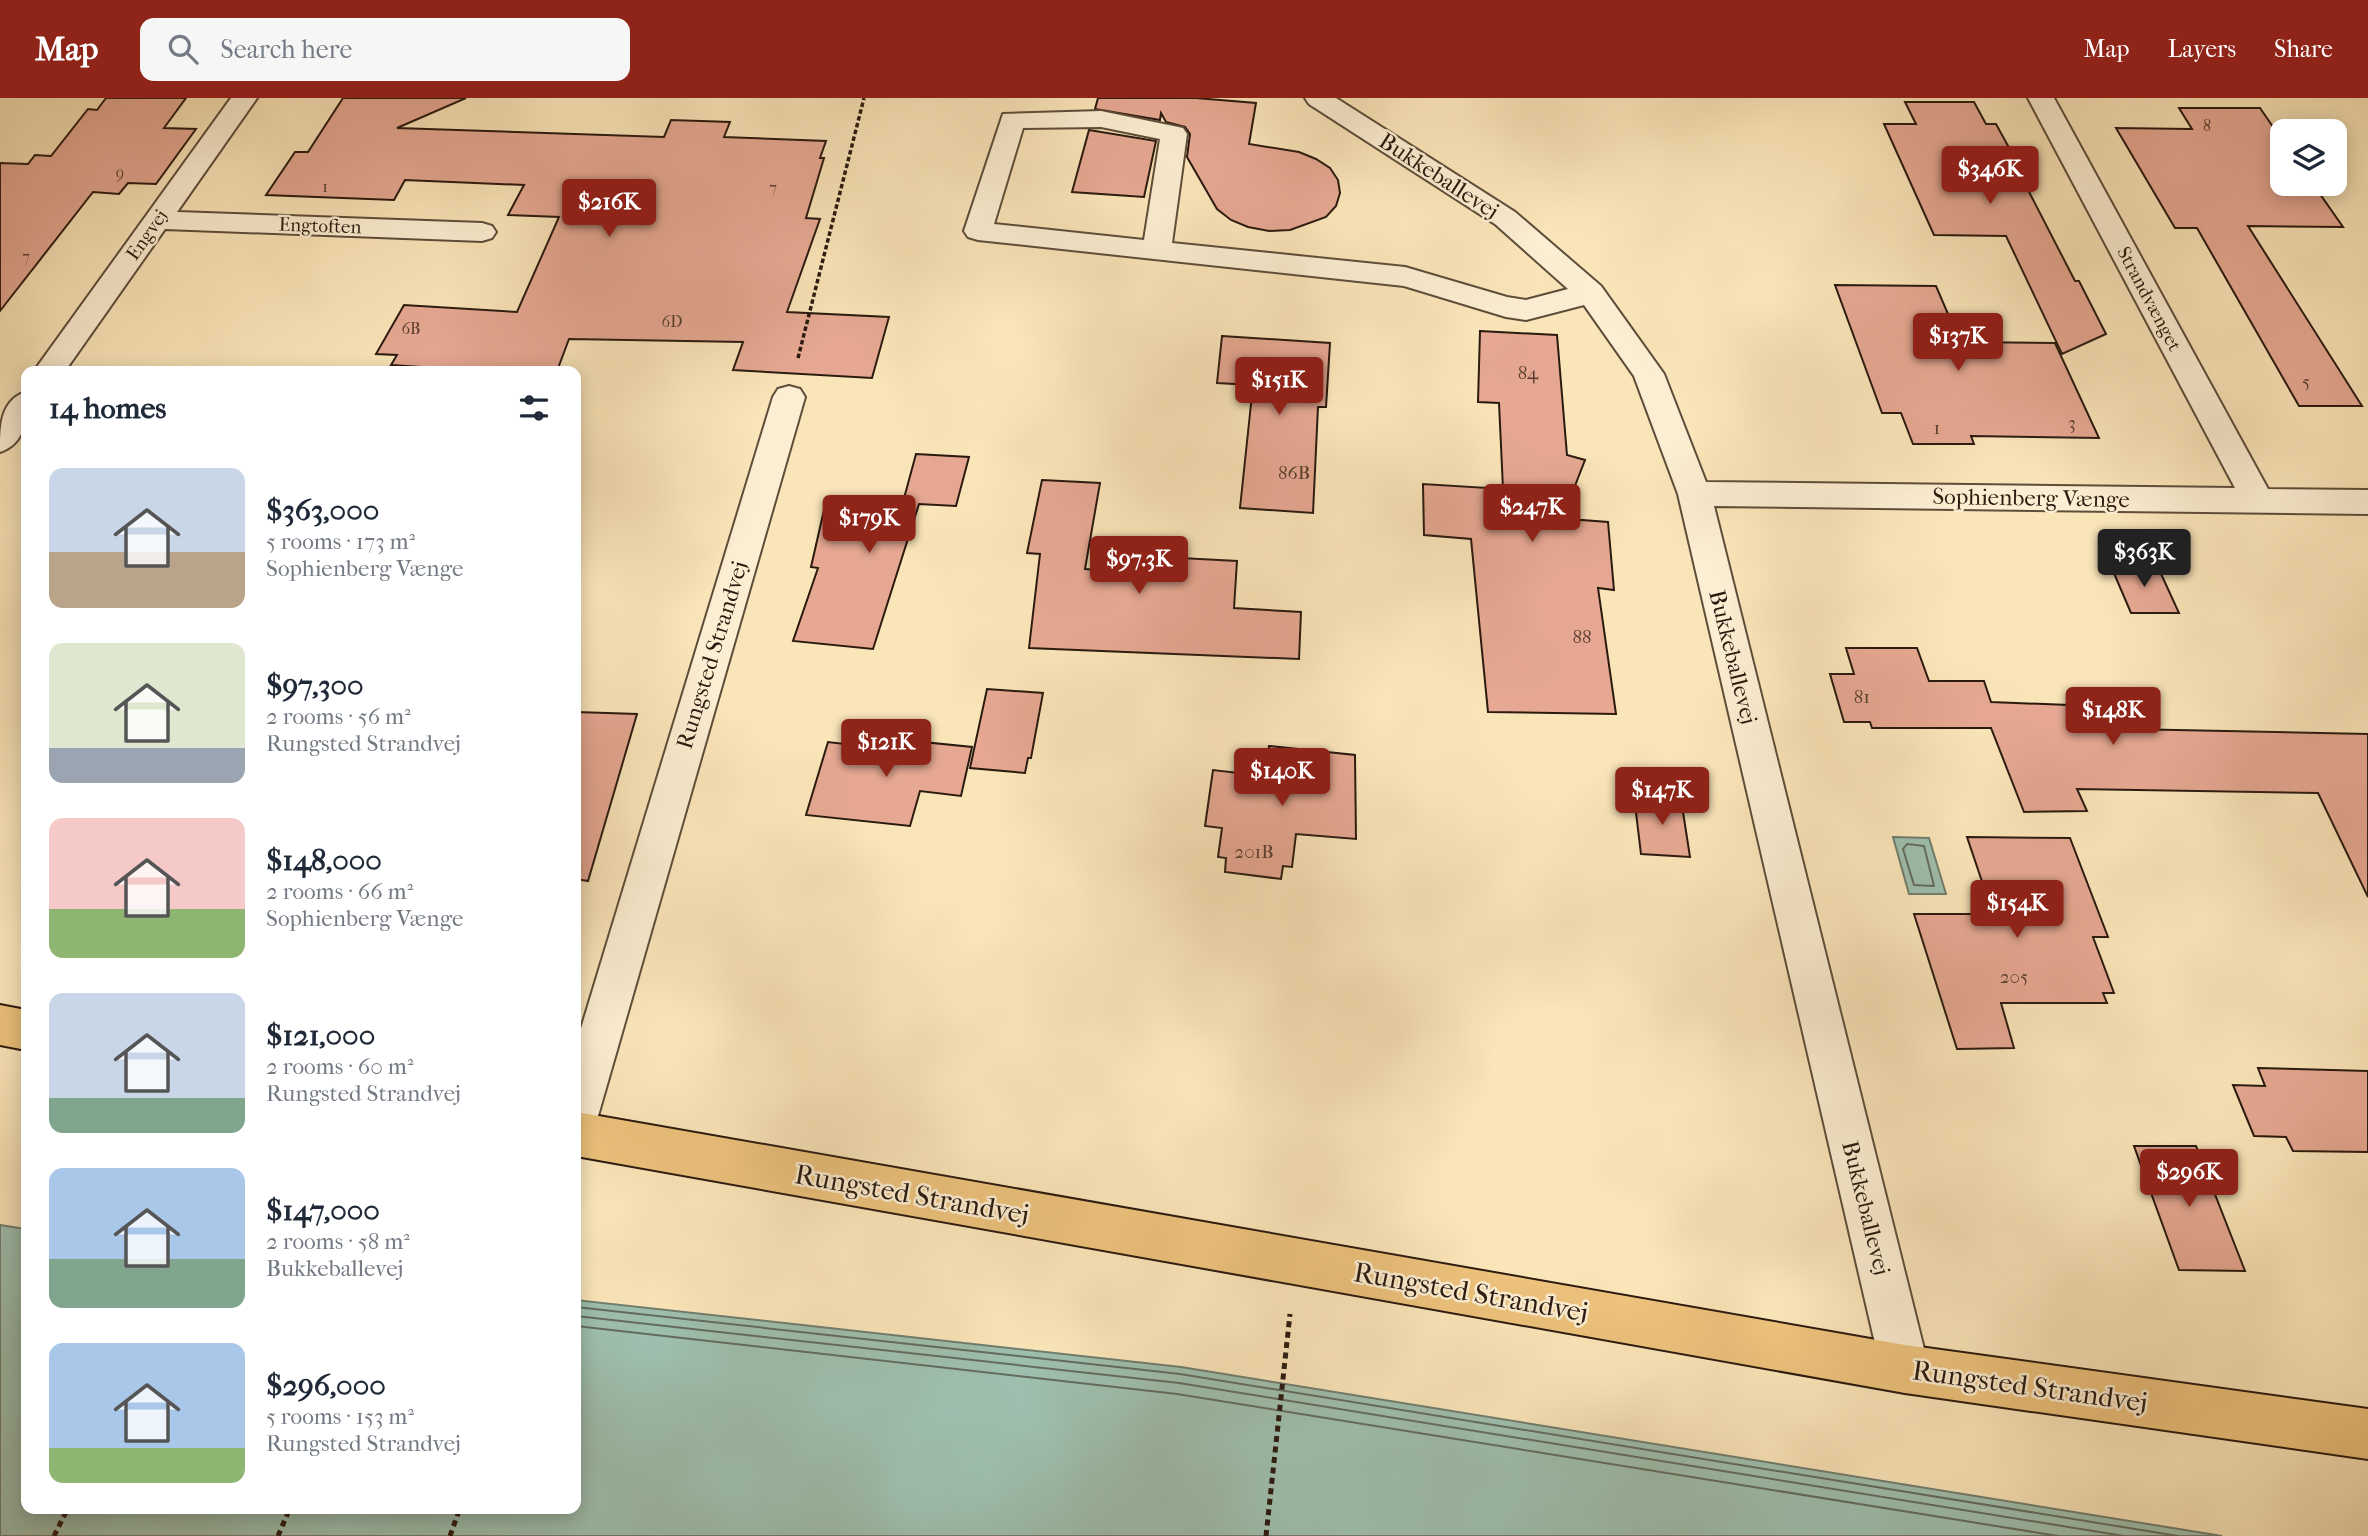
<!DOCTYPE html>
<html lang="en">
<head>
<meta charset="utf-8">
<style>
  body { margin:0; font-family:"IM FELL French Canon",serif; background:#f6f6f7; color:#1f2937; height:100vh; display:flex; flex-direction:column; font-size:26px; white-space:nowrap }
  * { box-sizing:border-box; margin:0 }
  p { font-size:23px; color:#747a83 }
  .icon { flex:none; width:38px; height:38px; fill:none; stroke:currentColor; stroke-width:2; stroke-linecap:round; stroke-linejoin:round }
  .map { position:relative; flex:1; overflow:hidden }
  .side { position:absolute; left:21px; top:268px; width:560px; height:1148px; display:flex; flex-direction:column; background:#fff; border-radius:14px; box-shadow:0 4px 18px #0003 }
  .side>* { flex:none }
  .controls { position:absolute; left:2270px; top:21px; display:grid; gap:14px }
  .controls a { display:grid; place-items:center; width:77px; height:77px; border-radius:14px; background:#fff; box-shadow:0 4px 18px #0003; font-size:35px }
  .price { position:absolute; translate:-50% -60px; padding:0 16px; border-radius:7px; background:#8f2418; color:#fff; font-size:23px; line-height:46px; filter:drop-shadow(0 2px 4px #0008) }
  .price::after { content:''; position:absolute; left:50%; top:42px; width:21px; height:16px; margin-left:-10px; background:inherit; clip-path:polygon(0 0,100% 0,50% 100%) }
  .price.current { background:#222; color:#fff }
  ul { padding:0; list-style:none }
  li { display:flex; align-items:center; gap:21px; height:175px; padding:0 28px }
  li span { display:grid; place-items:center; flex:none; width:196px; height:140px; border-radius:14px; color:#555 }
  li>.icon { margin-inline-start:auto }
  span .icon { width:84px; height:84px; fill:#fffc; stroke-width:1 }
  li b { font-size:30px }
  h2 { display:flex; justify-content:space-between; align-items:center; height:84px; padding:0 28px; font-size:30px }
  header { display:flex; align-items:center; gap:42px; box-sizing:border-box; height:98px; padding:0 35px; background:#8f2418; color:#fff }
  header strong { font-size:33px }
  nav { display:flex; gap:38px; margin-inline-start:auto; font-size:24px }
  .search { width:490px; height:63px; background:#f6f6f7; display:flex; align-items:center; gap:18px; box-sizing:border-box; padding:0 24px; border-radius:14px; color:#747a83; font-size:26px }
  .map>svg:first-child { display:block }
  .water { fill:#9ebfae; stroke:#707d6e; stroke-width:2 }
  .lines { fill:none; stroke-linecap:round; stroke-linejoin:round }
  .shore { stroke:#646c5e; stroke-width:2 }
  .building { fill:#e6a892; stroke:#2a1a0f; stroke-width:2 }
  .minor-casing { stroke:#5e4d3a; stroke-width:4 }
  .major-casing { stroke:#2a1a0f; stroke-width:4 }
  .path-far1 { stroke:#2a1a0f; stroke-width:3.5; stroke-dasharray:4.5 2.5; stroke-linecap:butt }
  .path { stroke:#2a1a0f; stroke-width:5; stroke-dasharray:6 4.5; stroke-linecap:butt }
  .minor { fill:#fceed2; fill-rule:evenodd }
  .major { fill:#edc27c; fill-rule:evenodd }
  .labels { text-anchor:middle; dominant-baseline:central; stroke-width:5; stroke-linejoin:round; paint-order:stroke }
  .far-number-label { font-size:16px; fill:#593e30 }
  .far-street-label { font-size:19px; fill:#2a1a0f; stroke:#fceed2 }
  .number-label { font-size:19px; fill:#593e30 }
  .street-label { font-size:23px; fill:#2a1a0f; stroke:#fceed2 }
  .near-street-label { font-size:28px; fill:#2a1a0f; stroke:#fceed2 }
</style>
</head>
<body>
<header>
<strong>Map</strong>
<div class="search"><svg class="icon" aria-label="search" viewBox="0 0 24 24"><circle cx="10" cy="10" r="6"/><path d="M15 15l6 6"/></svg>Search here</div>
<nav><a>Map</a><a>Layers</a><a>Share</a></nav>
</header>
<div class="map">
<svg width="2368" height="1438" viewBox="0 0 2368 1438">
  <rect width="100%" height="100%" fill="#fae5b9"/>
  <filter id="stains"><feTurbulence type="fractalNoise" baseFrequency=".00286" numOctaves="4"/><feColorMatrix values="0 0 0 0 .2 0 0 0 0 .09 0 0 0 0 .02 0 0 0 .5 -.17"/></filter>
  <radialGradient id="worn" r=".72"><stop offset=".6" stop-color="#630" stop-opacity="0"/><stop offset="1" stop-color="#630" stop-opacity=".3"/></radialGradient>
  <path class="water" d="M1893 739 1929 740 1946 796H1909Z
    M0 1127 26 1131V1410H576V1202L1181 1269 2222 1438H0Z"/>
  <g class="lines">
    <path class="shore" d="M1907 746 1924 748 1934 788 1914 787 1903 751Z
      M576 1209 1180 1276 2178 1438
      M576 1218 1179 1285 2124 1438
      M576 1228 1177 1296 2058 1438"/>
  </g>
  <path class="building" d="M106 0H186L164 30 196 31 156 86 128 85 119 96 93 94 0 213V65L28 66 35 57 51 58 88 11 97 12Z
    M343 0H466L397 30 664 39 671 22 730 24 724 39 826 43 820 60H824L806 120 820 121 787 214 889 219 872 280 733 272 743 244 569 241 557 273H482L391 267 397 257 376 256 404 207 517 214 559 119 508 117 524 87 405 82 394 102 266 97 295 54H308Z
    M1098 0H1196L1256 5 1249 46 1299 54 1316 61 1330 70 1338 82 1340 95 1336 108 1326 119 1290 132 1269 133 1248 129 1231 122 1217 111 1187 59 1190 36 1185 29 1166 24 1161 15 1160 22 1095 11Z
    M1905 4H1974L1986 26H1996L2030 88H2026L2075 183H2079L2106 236 2062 256 2006 138 1934 137 1884 26H1916Z
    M2179 10H2260L2282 42V86H2313L2343 129 2248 128 2362 308H2299L2197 130H2175L2116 30 2192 31Z
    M1089 32 1156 43 1144 99 1072 94Z
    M1835 187 1936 188 1960 244 2055 245 2099 340 1971 338 1974 346H1913L1901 315H1882Z
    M1480 233 1557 237 1567 357 1585 362 1573 393 1579 395 1569 421 1608 424 1614 492 1598 490 1616 616 1488 614 1471 441 1424 437 1423 386 1503 391 1499 305 1478 304Z
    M1222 238 1330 245 1326 309H1318L1313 415 1240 410 1253 287 1217 285Z
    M916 356 969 359 956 408 919 406 873 551 793 543 818 470 811 469 827 399 903 404Z
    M1042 382 1100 385 1085 471 1179 476 1181 460 1237 463 1234 510 1301 514 1299 561 1029 550 1040 456 1027 455Z
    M2110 466 2157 467 2179 515H2131Z
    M1846 550H1917L1929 583H1984L1991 604 2069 607 2077 630 2368 636V799L2318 695 2077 691 2087 713 2024 714 1991 630H1872L1870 624H1844L1830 576H1854Z
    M987 591 1043 595 1031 660H1028L1025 675 970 670Z
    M576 614 637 616 588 783 576 781Z
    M873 639 972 649 961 698 920 693 910 728 806 717 828 644 870 649Z
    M1269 648 1355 657 1356 741 1296 736 1292 769 1283 768 1281 781 1225 774 1226 760 1218 759 1222 730 1205 728 1213 672 1265 678Z
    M1634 698 1681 701 1690 759 1641 756Z
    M1967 739 2070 740 2108 839H2093L2114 895H2103L2107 905H2001L2014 950 1957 951 1914 816H1993Z
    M2258 970 2368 973V1054L2293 1053 2286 1039 2254 1038 2233 987 2265 988Z
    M2134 1048H2196L2245 1173 2179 1172Z"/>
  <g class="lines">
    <defs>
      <path id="minor" d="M231 0H257L177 114 482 125 492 128 496 134 492 140 482 143 165 131 65 273H34Z
        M1305 0H1336L1515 114 1601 188 1664 276 1706 384 2235 390 2028 0H2054L2268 391 2368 392V416L1714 408 1929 1271 1922 1288 1905 1295 1888 1288 1881 1271 1678 396 1634 278 1584 207 1526 222 1506 219 1404 188 978 142 968 139 964 133 1003 16 1101 13 1183 30 1187 36 1172 145 1405 169 1507 199 1526 202 1568 191 1495 126 1309 6ZM1101 29 1160 41 1144 142 994 126 1023 30Z
        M789 288 800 291 805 299 598 1018 591 1033 576 1039V947L773 299 778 291Z
        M26 294C27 318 27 345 0 354 0 329 0 302 26 294Z"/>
      <path id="major" d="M0 907 26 912V952L0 947Z
        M576 1014 1905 1247 2368 1311V1361L1905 1295 576 1058Z"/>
    </defs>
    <use href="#minor" class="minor-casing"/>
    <use href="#major" class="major-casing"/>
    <path class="path-far1" d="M798 260 864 0"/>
    <path class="path" d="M54 1438 68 1410
      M278 1438 290 1410
      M450 1438 460 1410
      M1266 1438 1290 1216"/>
    <use href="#minor" class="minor"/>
    <use href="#major" class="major"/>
  </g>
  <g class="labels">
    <g class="far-number-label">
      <text x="2207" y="27">8</text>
      <text x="120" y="74">9</text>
      <text x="325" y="88">1</text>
      <text x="773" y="89">7</text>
      <text x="26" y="158">7</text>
      <text x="672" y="223">6D</text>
      <text x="411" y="230">6B</text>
    </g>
    <g class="far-street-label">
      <text transform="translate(320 128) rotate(2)">Engtoften</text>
      <text transform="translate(147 137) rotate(-55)">Engvej</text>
      <text transform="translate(2149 201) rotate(62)">Strandvænget</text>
    </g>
    <g class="number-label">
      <text x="1528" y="275">84</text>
      <text x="2306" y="284">5</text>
      <text x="2072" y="325">3</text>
      <text x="1937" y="330">1</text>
      <text x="1294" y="375">86B</text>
      <text x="1582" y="539">88</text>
      <text x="1862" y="599">81</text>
      <text x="1254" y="754">201B</text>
      <text x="2014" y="879">205</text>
    </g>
    <g class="street-label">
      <text transform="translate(1439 78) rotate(33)">Bukkeballevej</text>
      <text transform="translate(2031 400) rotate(1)">Sophienberg Vænge</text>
      <text transform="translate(712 557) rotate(-73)">Rungsted Strandvej</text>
      <text transform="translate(1733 559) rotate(76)">Bukkeballevej</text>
      <text transform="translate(1866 1110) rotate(76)">Bukkeballevej</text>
    </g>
    <g class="near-street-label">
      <text transform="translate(912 1096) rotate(10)">Rungsted Strandvej</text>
      <text transform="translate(1471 1194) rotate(10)">Rungsted Strandvej</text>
      <text transform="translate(2030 1288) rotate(8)">Rungsted Strandvej</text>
    </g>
  </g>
  <rect width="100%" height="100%" filter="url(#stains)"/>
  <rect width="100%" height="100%" fill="url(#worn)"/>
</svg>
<div class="controls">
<a><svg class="icon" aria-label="layers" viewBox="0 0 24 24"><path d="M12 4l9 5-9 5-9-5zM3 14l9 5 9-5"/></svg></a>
</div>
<b class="price" style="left:1990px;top:108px">$346K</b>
<b class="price" style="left:609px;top:141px">$216K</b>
<b class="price" style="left:1958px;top:275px">$137K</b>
<b class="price" style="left:1279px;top:319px">$151K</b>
<b class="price" style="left:1532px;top:446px">$247K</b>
<b class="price" style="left:869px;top:457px">$179K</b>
<b class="price current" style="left:2144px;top:491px">$363K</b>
<b class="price" style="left:1139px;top:498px">$97.3K</b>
<b class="price" style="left:2113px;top:649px">$148K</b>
<b class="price" style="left:886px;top:681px">$121K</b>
<b class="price" style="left:1282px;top:710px">$140K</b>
<b class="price" style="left:1662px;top:729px">$147K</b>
<b class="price" style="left:2017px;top:842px">$154K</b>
<b class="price" style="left:2189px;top:1111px">$296K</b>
<section class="side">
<h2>14 homes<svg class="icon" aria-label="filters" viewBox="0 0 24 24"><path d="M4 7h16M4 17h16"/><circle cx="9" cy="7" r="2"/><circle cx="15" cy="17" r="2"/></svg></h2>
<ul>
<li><span style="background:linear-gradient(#c9d6e8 60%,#b9a48a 0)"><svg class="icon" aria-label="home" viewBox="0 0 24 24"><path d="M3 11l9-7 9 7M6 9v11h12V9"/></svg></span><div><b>$363,000</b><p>5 rooms · 173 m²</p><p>Sophienberg Vænge</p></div></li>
<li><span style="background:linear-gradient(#dfe7d0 75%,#9aa5b1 0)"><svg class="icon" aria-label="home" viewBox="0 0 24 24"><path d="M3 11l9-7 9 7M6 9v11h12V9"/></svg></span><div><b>$97,300</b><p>2 rooms · 56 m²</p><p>Rungsted Strandvej</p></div></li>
<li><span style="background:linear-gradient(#f6c9c9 65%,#8fb573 0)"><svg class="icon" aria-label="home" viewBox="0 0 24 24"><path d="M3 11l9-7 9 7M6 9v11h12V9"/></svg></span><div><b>$148,000</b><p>2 rooms · 66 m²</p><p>Sophienberg Vænge</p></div></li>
<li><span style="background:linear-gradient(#c9d6e8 75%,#7fa58c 0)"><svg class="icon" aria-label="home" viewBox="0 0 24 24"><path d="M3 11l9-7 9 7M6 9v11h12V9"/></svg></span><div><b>$121,000</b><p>2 rooms · 60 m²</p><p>Rungsted Strandvej</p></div></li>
<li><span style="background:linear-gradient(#a9c7e8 65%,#7fa58c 0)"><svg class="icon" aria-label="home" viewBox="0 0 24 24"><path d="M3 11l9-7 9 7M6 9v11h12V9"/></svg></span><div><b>$147,000</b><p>2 rooms · 58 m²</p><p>Bukkeballevej</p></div></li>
<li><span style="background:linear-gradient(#a9c7e8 75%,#8fb573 0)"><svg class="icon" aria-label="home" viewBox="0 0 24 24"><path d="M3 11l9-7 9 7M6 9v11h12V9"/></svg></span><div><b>$296,000</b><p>5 rooms · 153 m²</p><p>Rungsted Strandvej</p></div></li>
</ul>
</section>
</div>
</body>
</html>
